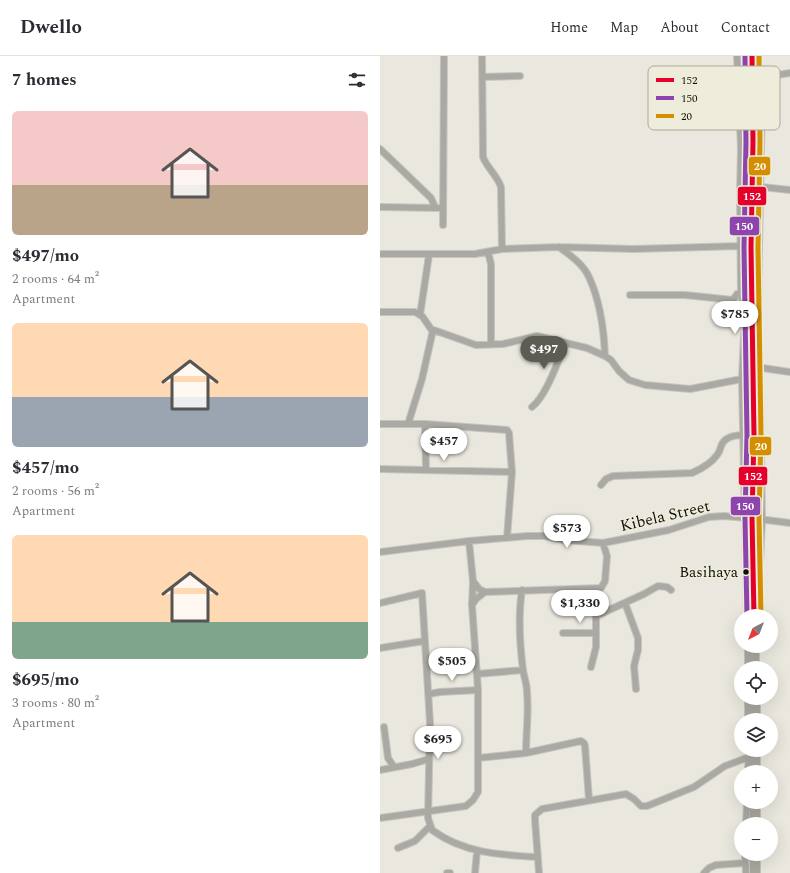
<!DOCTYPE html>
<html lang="en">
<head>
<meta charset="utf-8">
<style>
  body { margin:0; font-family:Spectral,serif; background:#f7f7f7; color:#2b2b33; height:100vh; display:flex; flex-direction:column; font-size:15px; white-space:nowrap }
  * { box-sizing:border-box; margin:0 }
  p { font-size:13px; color:#7c7c81 }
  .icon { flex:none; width:22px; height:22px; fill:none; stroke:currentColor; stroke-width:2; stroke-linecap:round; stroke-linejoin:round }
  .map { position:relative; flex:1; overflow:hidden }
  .details { display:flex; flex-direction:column; background:#fff; width:380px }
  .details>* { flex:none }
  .needle { width:26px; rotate:222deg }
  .tools { position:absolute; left:354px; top:553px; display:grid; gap:8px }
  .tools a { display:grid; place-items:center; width:44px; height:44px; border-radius:50%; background:#fff; box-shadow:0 4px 16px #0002; font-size:20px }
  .price { position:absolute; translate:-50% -34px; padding:0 9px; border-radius:14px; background:#fff; color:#222; font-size:13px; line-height:26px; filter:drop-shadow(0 1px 2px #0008) }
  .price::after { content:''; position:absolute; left:50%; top:24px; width:12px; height:9px; margin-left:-6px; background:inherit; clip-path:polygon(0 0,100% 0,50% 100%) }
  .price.current { background:#5c5b54; color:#fff }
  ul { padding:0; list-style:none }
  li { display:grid; align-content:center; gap:8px; height:212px; padding:0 12px }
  li span { display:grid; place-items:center; height:124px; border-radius:6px; color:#555 }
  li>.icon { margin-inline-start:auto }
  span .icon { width:72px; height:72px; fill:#fffc; stroke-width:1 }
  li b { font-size:17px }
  h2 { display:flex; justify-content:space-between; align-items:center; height:48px; padding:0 12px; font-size:17px }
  header { display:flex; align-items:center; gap:24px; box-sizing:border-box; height:56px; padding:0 20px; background:#fff; border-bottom:1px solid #e1e1e2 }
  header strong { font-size:19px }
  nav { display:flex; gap:22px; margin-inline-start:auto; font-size:14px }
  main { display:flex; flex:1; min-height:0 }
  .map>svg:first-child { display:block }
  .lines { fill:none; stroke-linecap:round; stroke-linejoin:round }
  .minor-casing { stroke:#c6c4bd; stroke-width:8 }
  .trunk-casing { stroke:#c6c4bd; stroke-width:12 }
  .minor { stroke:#aaa9a4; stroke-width:6 }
  .trunk { stroke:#aaa9a0; stroke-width:10 }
  .bus-1-casing { stroke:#eeecda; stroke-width:8 }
  .bus-2-casing { stroke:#eeecda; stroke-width:8 }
  .bus-3-casing { stroke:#eeecda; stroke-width:8 }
  .bus-1 { stroke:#e4002b; stroke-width:5 }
  .bus-2 { stroke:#8e44ad; stroke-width:5 }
  .bus-3 { stroke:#d48f01; stroke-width:5 }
  .bus-dot { fill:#100f09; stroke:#eeecda; stroke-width:1.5 }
  .labels { text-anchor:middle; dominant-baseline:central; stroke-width:3; stroke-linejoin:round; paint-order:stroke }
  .bus-label { font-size:15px; fill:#100f09; stroke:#eeecda; text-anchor:end }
  .street-label { font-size:16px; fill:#100f09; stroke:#eeecda }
  .key { fill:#eeecda; stroke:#abaa9b; stroke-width:1 }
  .key-label { font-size:11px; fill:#100f09 }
  .line-badge { stroke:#eeecda; stroke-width:1.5 }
  .badge-label { font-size:11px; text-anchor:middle; font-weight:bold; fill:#fff }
</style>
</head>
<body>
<header>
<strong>Dwello</strong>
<nav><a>Home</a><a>Map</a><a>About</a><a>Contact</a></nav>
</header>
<main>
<section class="details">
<h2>7 homes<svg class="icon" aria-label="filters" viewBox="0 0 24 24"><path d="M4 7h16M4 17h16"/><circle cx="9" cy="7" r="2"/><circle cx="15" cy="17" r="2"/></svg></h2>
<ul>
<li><span style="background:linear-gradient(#f6c9c9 60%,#b9a48a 0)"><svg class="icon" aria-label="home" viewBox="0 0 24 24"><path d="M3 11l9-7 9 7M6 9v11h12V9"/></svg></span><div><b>$497/mo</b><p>2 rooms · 64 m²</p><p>Apartment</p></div></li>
<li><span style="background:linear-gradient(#ffd9b3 60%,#9aa5b1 0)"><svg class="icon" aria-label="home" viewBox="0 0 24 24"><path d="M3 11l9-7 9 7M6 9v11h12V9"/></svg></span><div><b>$457/mo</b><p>2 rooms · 56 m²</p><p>Apartment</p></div></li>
<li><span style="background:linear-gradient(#ffd9b3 70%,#7fa58c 0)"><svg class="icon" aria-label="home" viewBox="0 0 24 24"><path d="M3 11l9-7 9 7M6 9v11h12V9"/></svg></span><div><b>$695/mo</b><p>3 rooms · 80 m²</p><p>Apartment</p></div></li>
</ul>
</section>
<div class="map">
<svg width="410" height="817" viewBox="0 0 410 817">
  <rect width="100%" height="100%" fill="#eae8de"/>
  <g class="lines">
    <defs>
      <path id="minor" d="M102 0 103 101C107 112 117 119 121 131L122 193
        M357 0 361 92 360 137 361 237 364 250 369 266 364 278 362 323 367 560
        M377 0 382 40 379 192 378 296 380 335 382 464 380 508V560
        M102 21 140 20
        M380 23 391 20 410 17
        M0 93 51 142 55 151
        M381 131 410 134
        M0 151 59 152
        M63 169 64 0
        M179 191C190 199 203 208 209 221 220 245 224 274 225 300
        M108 196 111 208V289
        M0 198H95L122 193 179 191 254 193 360 190 371 191
        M250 239H305L353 244 357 238 361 237
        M0 256H35L42 260 51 273 96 289 123 288 157 280 207 292 225 300 231 304 239 315 249 324 265 329 310 333 362 323 373 325
        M40 259 49 199
        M376 311 410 316
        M152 351C167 339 178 304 186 287
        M0 368H45L127 374 129 377 132 416 127 482
        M28 368 42 323 53 274
        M45 368 46 414
        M0 413 132 416
        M221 429 226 423 233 420 312 417C321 413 331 408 337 399 340 396 340 392 342 388 347 379 358 379 368 379
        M379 463 410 467
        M0 496 89 485 147 480H165L185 484 223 487 289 474 329 461 344 460 367 462
        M93 525 99 533 105 536
        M210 533 216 560V591L211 611
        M142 534C138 559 140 590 143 614 144 621 147 628 147 636 149 656 146 676 146 697
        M0 547 42 537 50 667 48 762 52 774C83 797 120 799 157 801
        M245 547 258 582V594L254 610 256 633
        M92 549 96 543 105 536 221 532 225 525 227 500 223 487
        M216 560 264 538 278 530 287 531 291 534
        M183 577H216
        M368 590V612
        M0 592 44 585
        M97 618 143 614
        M49 638 60 636 98 634
        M368 642V664
        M4 671 8 702 14 711
        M98 702 146 697 201 685 204 687 205 690 209 744
        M0 714 32 708 49 703
        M368 716 369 694
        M0 762 86 750 93 744 98 736V634L92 549 93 525 89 485
        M366 768 367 746
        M18 792 35 785 50 770
        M365 798 366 817
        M67 817H70
        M95 817 97 795
        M159 817 155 764V759L162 753 246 738 254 743 261 750H267L314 731 345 710 369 701
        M324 817 329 812 336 809 365 807"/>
      <path id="trunk" d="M372 0 373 86 371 191 374 379 372 462 374 560
        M374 590V612
        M375 642V664
        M375 716V694
        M375 768V746
        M375 817V798"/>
    </defs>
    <use href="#minor" class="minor-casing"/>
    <use href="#trunk" class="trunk-casing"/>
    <use href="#minor" class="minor"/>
    <use href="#trunk" class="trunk"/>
    <defs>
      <path id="bus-1" d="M372 0 373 86 371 191 374 379 372 462 374 560"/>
      <path id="bus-2" d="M365 0 366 86 364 191 367 379 365 462 367 560"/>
      <path id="bus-3" d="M379 0 380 86 378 191 381 379 379 462 381 560"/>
    </defs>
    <use href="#bus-1" class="bus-1-casing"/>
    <use href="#bus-2" class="bus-2-casing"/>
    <use href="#bus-3" class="bus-3-casing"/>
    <use href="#bus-1" class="bus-1"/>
    <use href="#bus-2" class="bus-2"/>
    <use href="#bus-3" class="bus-3"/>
  </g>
  <circle class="bus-dot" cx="366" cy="516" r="3.5"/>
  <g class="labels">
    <g class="bus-label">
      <text x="358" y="516">Basihaya</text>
    </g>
    <g class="street-label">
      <text transform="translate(285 460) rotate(-13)">Kibela Street</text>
    </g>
  </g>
  <rect x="268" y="10" width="132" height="64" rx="6" class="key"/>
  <rect x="276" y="22" width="18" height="4" fill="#e4002b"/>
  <rect x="276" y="40" width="18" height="4" fill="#8e44ad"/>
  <rect x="276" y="58" width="18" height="4" fill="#d48f01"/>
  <g class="key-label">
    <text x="301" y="28">152</text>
    <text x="301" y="46">150</text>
    <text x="301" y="64">20</text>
  </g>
  <g class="line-badge">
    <rect x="368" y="100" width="23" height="20" rx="4" fill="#d48f01"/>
    <rect x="357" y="130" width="30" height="20" rx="4" fill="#e4002b"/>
    <rect x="349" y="160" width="31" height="20" rx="4" fill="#8e44ad"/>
    <rect x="369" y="380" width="23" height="20" rx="4" fill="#d48f01"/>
    <rect x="358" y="410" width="30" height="20" rx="4" fill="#e4002b"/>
    <rect x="350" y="440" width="31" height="20" rx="4" fill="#8e44ad"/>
  </g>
  <g class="badge-label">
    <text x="380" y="114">20</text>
    <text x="372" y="144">152</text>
    <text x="364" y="174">150</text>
    <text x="381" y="394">20</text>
    <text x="373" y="424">152</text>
    <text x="365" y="454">150</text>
  </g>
</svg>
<div class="tools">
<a><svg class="needle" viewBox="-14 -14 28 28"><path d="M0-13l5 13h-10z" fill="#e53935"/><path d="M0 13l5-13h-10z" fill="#7c7c81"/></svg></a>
<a><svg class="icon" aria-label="locate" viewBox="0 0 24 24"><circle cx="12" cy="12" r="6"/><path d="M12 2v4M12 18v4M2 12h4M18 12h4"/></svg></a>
<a><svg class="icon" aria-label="layers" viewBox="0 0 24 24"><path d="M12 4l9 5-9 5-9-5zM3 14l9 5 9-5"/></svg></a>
<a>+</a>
<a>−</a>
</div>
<b class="price" style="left:355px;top:279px">$785</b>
<b class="price current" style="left:164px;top:314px">$497</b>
<b class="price" style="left:64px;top:406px">$457</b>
<b class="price" style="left:187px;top:493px">$573</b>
<b class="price" style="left:200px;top:568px">$1,330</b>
<b class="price" style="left:72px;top:626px">$505</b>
<b class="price" style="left:58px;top:704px">$695</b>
</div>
</main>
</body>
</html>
